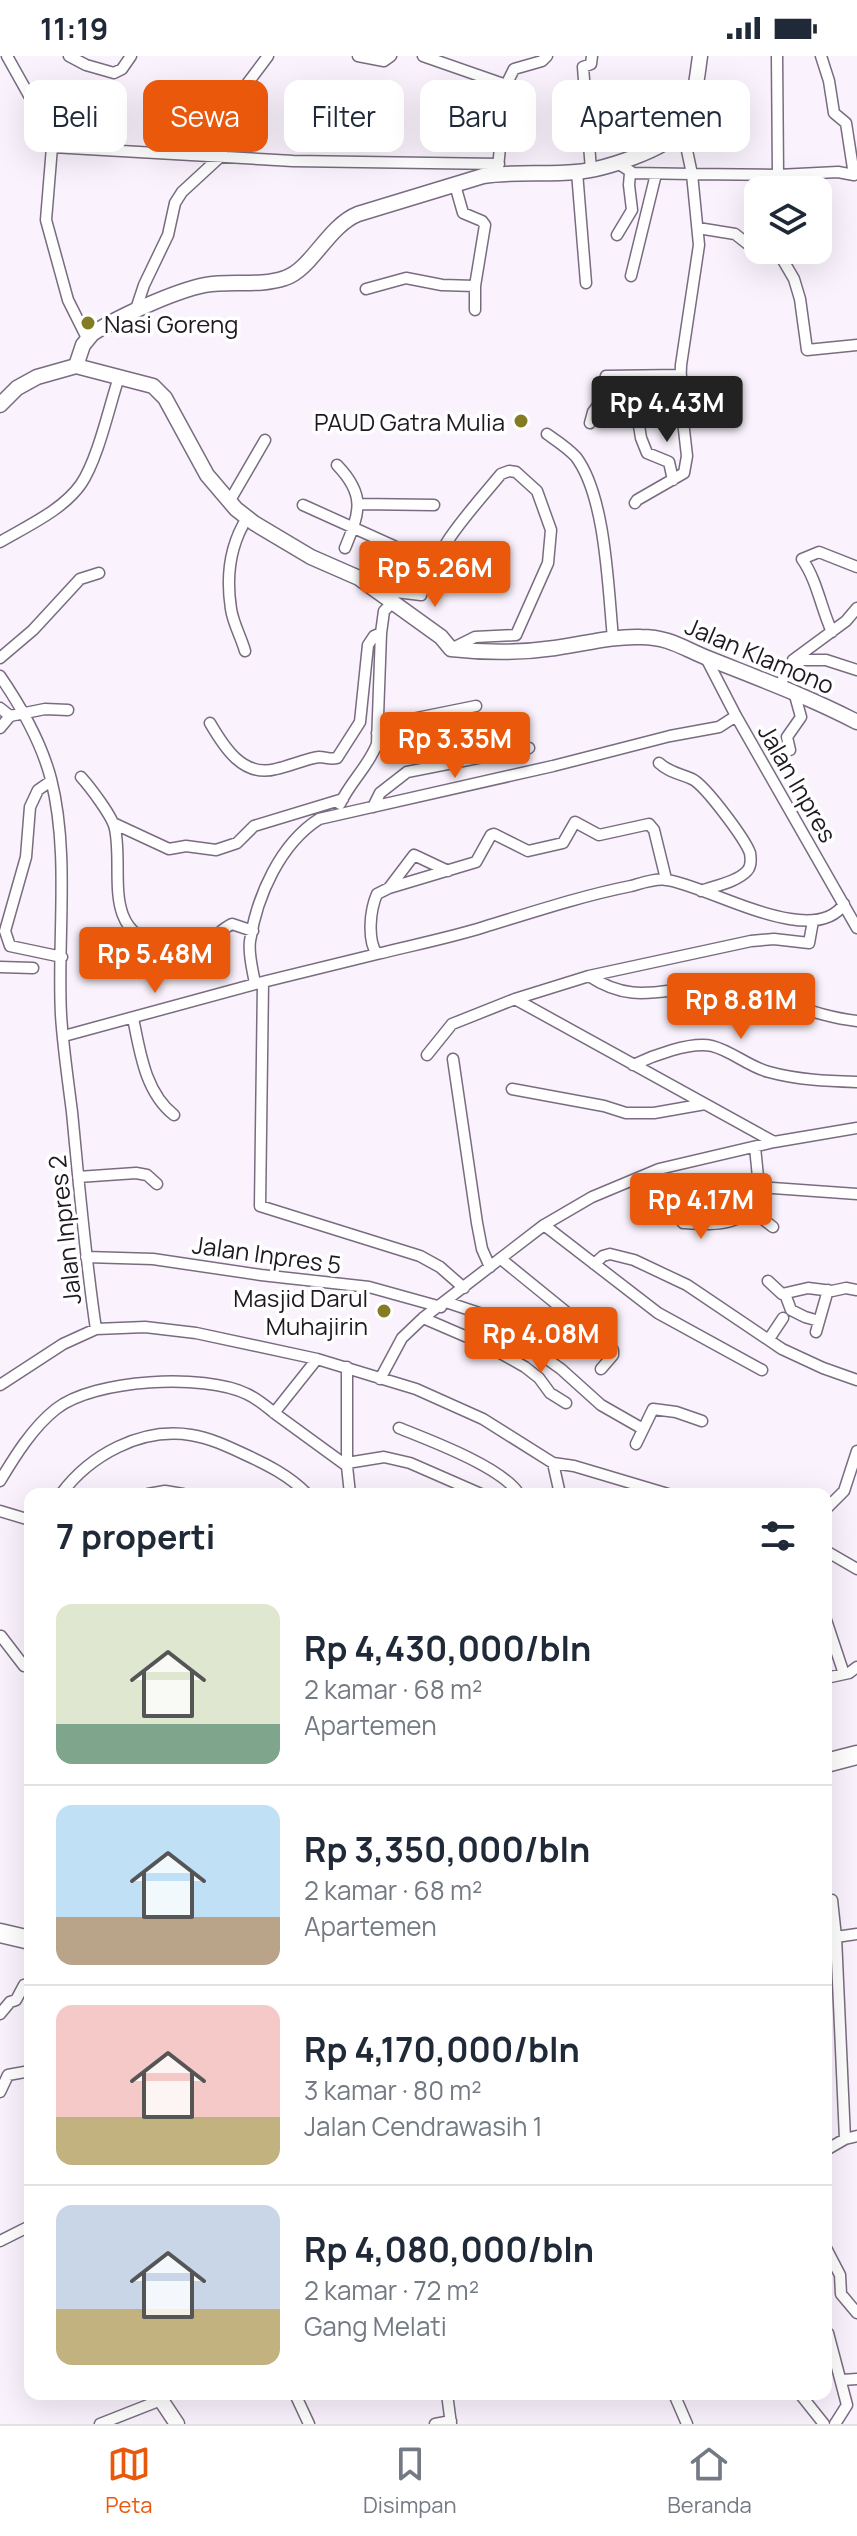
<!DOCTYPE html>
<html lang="id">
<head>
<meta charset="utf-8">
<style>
  body { margin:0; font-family:Manrope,sans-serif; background:#f6f6f7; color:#1f2937; height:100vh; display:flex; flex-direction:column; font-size:30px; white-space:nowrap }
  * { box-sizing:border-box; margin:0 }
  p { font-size:26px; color:#747a83 }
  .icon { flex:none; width:44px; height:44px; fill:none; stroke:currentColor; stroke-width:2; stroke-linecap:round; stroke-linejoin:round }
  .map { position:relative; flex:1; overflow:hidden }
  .side { position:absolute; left:24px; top:1432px; width:808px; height:912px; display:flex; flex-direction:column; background:#fff; border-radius:16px; box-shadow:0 8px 32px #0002 }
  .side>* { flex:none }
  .guide { position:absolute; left:24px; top:24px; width:810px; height:72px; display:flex; gap:16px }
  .controls { position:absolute; left:744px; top:120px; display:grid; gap:16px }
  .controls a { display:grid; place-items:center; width:88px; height:88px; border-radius:16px; background:#fff; box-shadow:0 8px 32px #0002; font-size:40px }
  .price { position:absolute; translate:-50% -68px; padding:0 18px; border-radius:8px; background:#ea580c; color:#fff; font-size:26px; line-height:52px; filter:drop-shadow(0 2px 4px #0008) }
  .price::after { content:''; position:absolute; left:50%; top:48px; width:24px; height:18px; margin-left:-12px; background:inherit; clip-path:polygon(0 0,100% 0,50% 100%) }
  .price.on { background:#222; color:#fff }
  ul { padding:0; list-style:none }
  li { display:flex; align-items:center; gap:24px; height:200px; padding:0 32px }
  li+li { border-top:2px solid #e0e1e3 }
  li span { display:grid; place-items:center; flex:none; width:224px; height:160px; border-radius:16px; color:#555 }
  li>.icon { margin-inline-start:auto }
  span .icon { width:96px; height:96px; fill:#fffc; stroke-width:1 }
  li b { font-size:34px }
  h2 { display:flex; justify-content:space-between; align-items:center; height:96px; padding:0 32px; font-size:34px }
  .pill { padding:0 28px; border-radius:16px; background:#fff; box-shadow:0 8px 32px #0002; font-size:28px; line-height:72px }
  .pill.on { background:#ea580c; color:#fff }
  .status { display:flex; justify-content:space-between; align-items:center; height:56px; padding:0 40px; background:#fff; direction:ltr }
  .status svg { height:22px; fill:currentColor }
  .tab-bar { display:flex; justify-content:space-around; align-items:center; height:112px; border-top:2px solid #e0e1e3; background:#fff; font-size:22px; color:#747a83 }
  .tab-bar a { display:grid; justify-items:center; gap:4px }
  .tab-bar .on { color:#ea580c }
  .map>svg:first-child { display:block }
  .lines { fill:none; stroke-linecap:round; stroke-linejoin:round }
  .minor-casing { stroke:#796c80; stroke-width:13 }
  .tertiary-casing { stroke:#796c80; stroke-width:17 }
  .secondary-casing { stroke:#796c80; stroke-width:17 }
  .trunk-casing { stroke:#796c80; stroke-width:21 }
  .minor { stroke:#fff; stroke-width:10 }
  .tertiary { stroke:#fff; stroke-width:14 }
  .secondary { stroke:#fff; stroke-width:14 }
  .trunk { stroke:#fff; stroke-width:18 }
  .poi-dot { fill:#847c22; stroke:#fff; stroke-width:3 }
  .labels { text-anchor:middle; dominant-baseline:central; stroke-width:7; stroke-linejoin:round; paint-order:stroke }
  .poi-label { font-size:24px; fill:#1f1922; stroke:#fff; text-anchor:end }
  .street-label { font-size:24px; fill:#1f1922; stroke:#fff }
</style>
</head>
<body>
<div class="status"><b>11:19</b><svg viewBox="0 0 49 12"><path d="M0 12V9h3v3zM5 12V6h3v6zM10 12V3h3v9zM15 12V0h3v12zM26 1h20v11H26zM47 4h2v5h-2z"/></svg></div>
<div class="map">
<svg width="857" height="2368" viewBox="0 0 857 2368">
  <rect width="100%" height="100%" fill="#faf3fd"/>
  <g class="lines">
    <defs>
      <path id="minor" d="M7 0 40 59 52 91 46 164 68 244 87 282
        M69 0 86 9 114 17 122 13 131 0
        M358 0 384 5 391 0
        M423 0 506 29
        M777 0 778 119
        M821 0 829 25 834 57 846 67 854 119
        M682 71 692 118 778 119 838 116 854 119
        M52 91 293 105 499 108
        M616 106 633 117 692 118 699 189 681 309 680 339 687 400 684 417 637 444 635 447
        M498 112 506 29 514 13 542 5 547 0
        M591 114 583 11 591 8 592 0
        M577 116 586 227
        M455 129 463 157 482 165 485 169 475 230V254
        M698 172 735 178 754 193
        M617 179 632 154 629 129 630 117
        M777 194 794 223 800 243 807 294 857 289
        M631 220 656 118
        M366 233 406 222 442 229 475 230
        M135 256 144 229 168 179 175 147 182 136 220 101 244 32 268 0
        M636 351 641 382 647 397 669 406 673 424
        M590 367 593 356 605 340 604 326 606 320 681 319
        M547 378C557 385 568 392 576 401 606 441 608 533 613 582
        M337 409C366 439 360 456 345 492
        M229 446 265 384
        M359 448 434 449
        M303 449 396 491 430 514
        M0 486C27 470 63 454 81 428 98 403 109 351 119 321
        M380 534 421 539C439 487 467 459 501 418L509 415 516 416 537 435 551 474 548 507 516 579 475 581 453 592
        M832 576C821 552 817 524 802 503L819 496 857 511
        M245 595C241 581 233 567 231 553 226 521 230 489 247 462
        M0 602 33 574 80 523 99 517
        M706 602 736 660 857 872
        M793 604H826L857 614
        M0 620C22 652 41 685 51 723 70 798 57 883 61 959 63 991 68 1024 72 1056 79 1128 85 1200 96 1273
        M780 629 793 604 846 565 857 552
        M0 652 10 660 45 653 68 654
        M210 667C224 691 243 722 276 713 290 710 305 703 319 701 326 701 330 704 337 702L360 666 368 589 374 580 381 577
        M0 672 10 660
        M377 677 407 664 476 650
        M790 694 787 681 801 661 794 636
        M659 707C670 717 679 717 692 723 705 729 745 783 750 797 751 803 751 811 747 815 737 826 714 830 701 835
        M81 721C90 731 113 761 115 773 124 815 101 875 160 889 171 892 185 896 196 892 210 888 219 874 232 868L253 875
        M51 725 38 734 30 751 26 801 5 875 10 890 62 901
        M340 748C350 726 368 711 377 688L381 577 384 555 394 545
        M373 751 380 737 407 716 529 692
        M113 767 169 793 186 790 216 794 237 787 254 770 343 743
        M666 823 654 774 649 768 599 779 575 766 563 787 528 795 494 778 491 779 476 806 389 832 377 838C370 854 367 884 377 898L255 928C253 915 248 898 250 885 257 840 280 788 319 763L553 710 670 680 719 671 736 660
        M389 832 414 799 448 815
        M377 898C413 889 449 882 484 871 533 856 581 840 631 830 642 827 656 822 667 824 709 830 813 894 844 848
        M0 911 33 912
        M589 920C639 953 669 927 720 932 767 936 810 960 857 965
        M263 926 260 1150 420 1200 440 1211 464 1232
        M515 943 589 920 751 885 774 883 809 887 813 865
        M133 962C140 996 145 1036 174 1059
        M64 980 255 928
        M427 999 452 968 515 943 774 1086
        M453 1003 477 1167 482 1193 490 1211
        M633 1009C652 1000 691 985 712 990 732 995 749 1011 769 1016 798 1024 828 1025 857 1026
        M512 1033 604 1050 626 1057H654L705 1048
        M755 1091 759 1131 857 1138
        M659 1113 666 1141 683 1167C716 1169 751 1172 759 1131
        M78 1121 136 1117 147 1119 157 1128
        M750 1153 773 1171
        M544 1169 658 1257 762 1314
        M86 1201 153 1203 261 1219 369 1231 441 1251
        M501 1203 613 1294V1299L601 1313
        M594 1208 603 1200 610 1198 634 1204 687 1229 782 1293 823 1312 857 1324
        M768 1225 782 1238 808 1232 832 1235 846 1232 857 1234
        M785 1238 791 1254 805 1261 819 1265
        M446 1246 485 1259 561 1313 601 1349 643 1373
        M423 1262 488 1290 525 1311 539 1322 550 1337 566 1347
        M816 1276 828 1234
        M769 1283 783 1262
        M347 1311V1410L350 1438
        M380 1323 402 1282 423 1262 544 1169 592 1141 659 1113 774 1086 857 1072
        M0 1329 63 1288 96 1273 145 1271 196 1277 317 1303 416 1333 483 1363 553 1407 574 1410 668 1438
        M274 1357 317 1303
        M399 1372C429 1384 502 1411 519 1438
        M636 1388 653 1353 676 1356 702 1365
        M347 1407 384 1401 410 1407 481 1438
        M553 1407 560 1438
        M0 1425C15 1400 33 1371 56 1353 94 1323 204 1317 247 1338 258 1343 268 1352 277 1359 300 1376 324 1393 347 1410
        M61 1438C90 1399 141 1371 191 1379 210 1382 227 1390 244 1398 266 1408 290 1420 307 1438
        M148 1438 165 1435 183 1438
        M826 1453 844 1435 857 1395
        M0 1455 30 1464
        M826 1495 857 1513
        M826 1564 844 1618
        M1 1580 24 1610
        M826 1622 849 1617 857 1611
        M832 1844 836 1881
        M0 1958 10 1946 16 1944 24 1929 30 1928
        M0 2036 8 2019 30 2015
        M845 2083 836 1881 857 1878
        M826 2094 845 2083 857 2080
        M0 2185 30 2170
        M826 2192 840 2219 841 2238 857 2257
        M828 2277 847 2349 835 2368
        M842 2324 857 2323
        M295 2338 309 2368
        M447 2338 451 2368
        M674 2338 687 2368
        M800 2338 824 2368
        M100 2368 161 2344
        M435 2368 451 2365"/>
      <path id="tertiary" d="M76 310 83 289 92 278C117 261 175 235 205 229 231 224 259 231 285 222 311 214 328 170 358 158L483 120C514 115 545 119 576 116 602 114 667 94 682 72 694 53 697 22 700 0
        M157 2338 177 2368"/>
      <path id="secondary" d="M0 349 17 332 37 321 76 310 153 330 165 342 207 419 236 453 254 467 311 501 359 522 441 581 451 593C487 597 520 597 555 592 584 588 612 580 641 581 670 581 684 593 710 603 760 623 809 641 857 666"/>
      <path id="trunk" d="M826 1707 857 1699
        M0 1877 30 1884"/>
    </defs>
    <use href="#minor" class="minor-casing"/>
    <use href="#tertiary" class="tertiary-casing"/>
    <use href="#secondary" class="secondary-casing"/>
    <use href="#trunk" class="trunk-casing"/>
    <use href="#minor" class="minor"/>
    <use href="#tertiary" class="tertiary"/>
    <use href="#secondary" class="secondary"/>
    <use href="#trunk" class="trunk"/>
  </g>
  <g class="poi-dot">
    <circle cx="88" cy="267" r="8"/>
    <circle cx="521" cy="365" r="8"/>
    <circle cx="384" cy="1255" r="8"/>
  </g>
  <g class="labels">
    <g class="poi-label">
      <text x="104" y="267" text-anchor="start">Nasi Goreng</text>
      <text x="505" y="365">PAUD Gatra Mulia</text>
      <text x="368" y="1241">Masjid Darul<tspan x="368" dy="28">Muhajirin</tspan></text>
    </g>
    <g class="street-label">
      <text transform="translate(760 599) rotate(23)">Jalan Klamono</text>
      <text transform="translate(798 727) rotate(60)">Jalan Inpres</text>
      <text transform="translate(64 1174) rotate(-96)">Jalan Inpres 2</text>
      <text transform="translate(267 1198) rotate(8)">Jalan Inpres 5</text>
    </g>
  </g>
</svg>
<div class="controls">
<a><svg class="icon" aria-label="layers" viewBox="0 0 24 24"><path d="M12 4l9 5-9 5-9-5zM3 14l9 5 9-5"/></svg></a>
</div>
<b class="price on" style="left:667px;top:388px">Rp 4.43M</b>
<b class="price" style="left:435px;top:553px">Rp 5.26M</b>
<b class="price" style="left:455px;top:724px">Rp 3.35M</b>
<b class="price" style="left:155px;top:939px">Rp 5.48M</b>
<b class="price" style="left:741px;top:985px">Rp 8.81M</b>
<b class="price" style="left:701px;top:1185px">Rp 4.17M</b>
<b class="price" style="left:541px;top:1319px">Rp 4.08M</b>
<div class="guide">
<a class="pill">Beli</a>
<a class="pill on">Sewa</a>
<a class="pill">Filter</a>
<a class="pill">Baru</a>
<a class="pill">Apartemen</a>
</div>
<section class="side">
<h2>7 properti<svg class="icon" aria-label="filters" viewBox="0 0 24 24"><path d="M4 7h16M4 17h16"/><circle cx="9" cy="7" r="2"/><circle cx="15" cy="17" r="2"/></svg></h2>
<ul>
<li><span style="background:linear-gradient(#dfe7d0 75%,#7fa58c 0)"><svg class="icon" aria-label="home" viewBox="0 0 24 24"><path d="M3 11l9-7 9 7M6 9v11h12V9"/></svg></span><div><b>Rp 4,430,000/bln</b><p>2 kamar · 68 m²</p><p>Apartemen</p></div></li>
<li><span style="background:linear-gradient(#bfe0f5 70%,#b9a48a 0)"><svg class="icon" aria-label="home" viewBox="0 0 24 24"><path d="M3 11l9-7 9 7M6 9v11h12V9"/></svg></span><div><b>Rp 3,350,000/bln</b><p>2 kamar · 68 m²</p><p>Apartemen</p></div></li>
<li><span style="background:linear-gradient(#f6c9c9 70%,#c2b280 0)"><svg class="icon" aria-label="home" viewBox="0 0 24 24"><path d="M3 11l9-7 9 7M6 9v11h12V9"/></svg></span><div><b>Rp 4,170,000/bln</b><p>3 kamar · 80 m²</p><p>Jalan Cendrawasih 1</p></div></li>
<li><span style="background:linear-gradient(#c9d6e8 65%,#c2b280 0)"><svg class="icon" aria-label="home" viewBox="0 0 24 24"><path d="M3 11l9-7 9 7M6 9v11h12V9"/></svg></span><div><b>Rp 4,080,000/bln</b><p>2 kamar · 72 m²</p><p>Gang Melati</p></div></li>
</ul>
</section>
</div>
<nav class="tab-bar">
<a class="on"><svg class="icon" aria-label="map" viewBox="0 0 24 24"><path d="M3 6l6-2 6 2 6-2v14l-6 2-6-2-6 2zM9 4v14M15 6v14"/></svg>Peta</a>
<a><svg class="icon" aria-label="saved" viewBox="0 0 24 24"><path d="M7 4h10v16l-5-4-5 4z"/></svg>Disimpan</a>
<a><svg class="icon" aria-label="home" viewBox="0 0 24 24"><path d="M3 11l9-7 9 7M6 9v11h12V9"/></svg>Beranda</a>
</nav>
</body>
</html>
